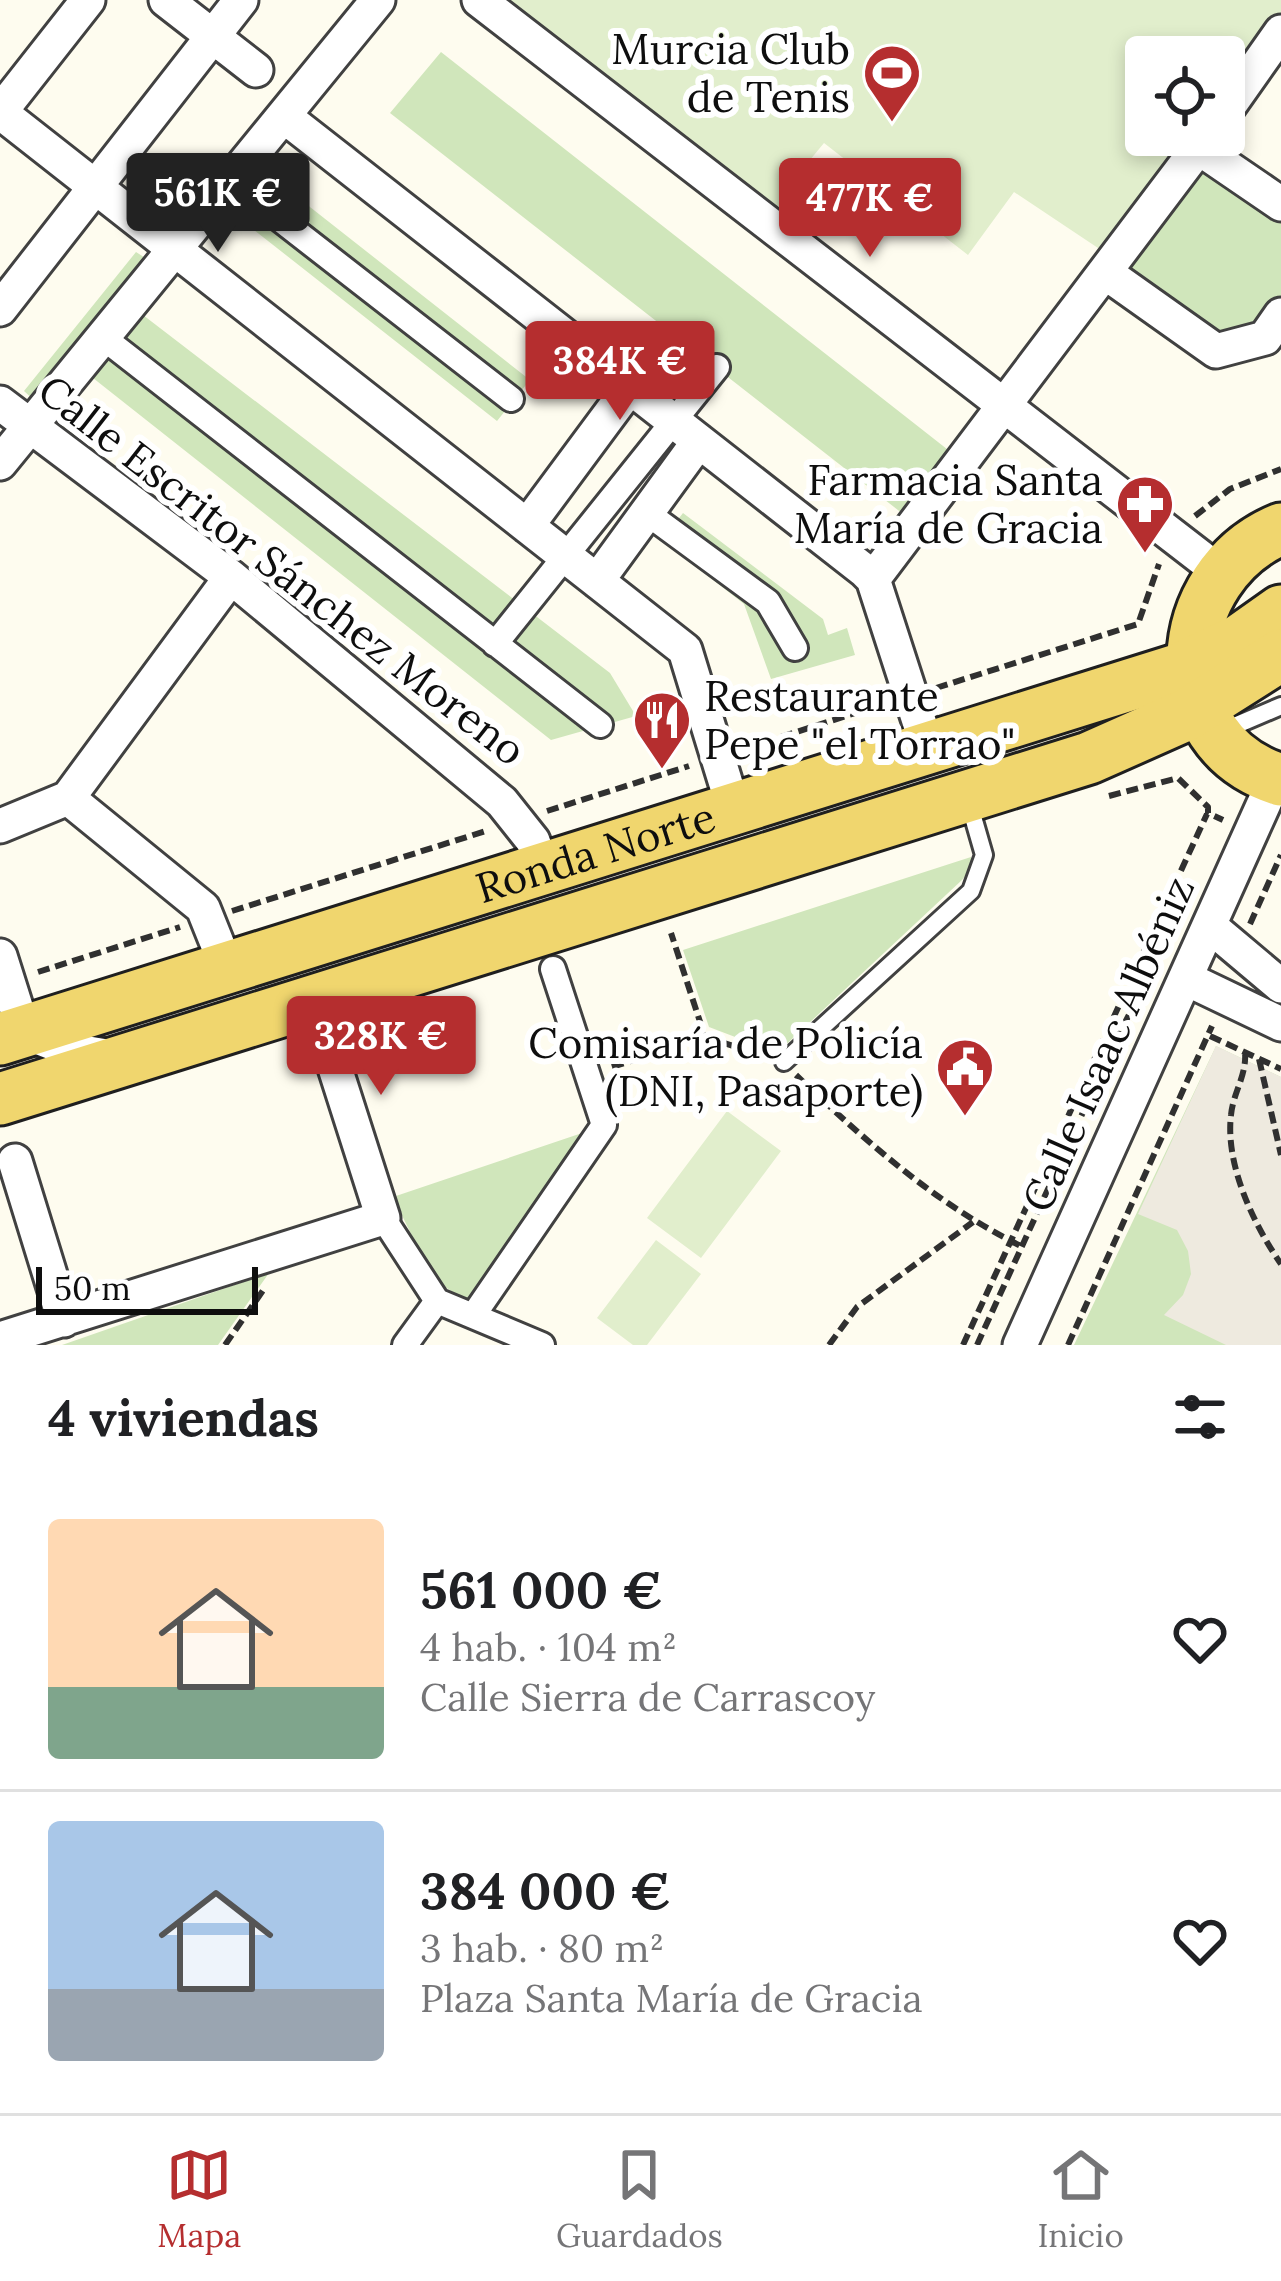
<!DOCTYPE html>
<html lang="es">
<head>
<meta charset="utf-8">
<style>
  body { margin:0; font-family:Lora,serif; background:#f2f2f2; color:#202124; height:100vh; display:flex; flex-direction:column; font-size:45px; white-space:nowrap }
  * { box-sizing:border-box; margin:0 }
  p { font-size:39px; color:#757577 }
  .icon { flex:none; width:66px; height:66px; fill:none; stroke:currentColor; stroke-width:2; stroke-linecap:round; stroke-linejoin:round }
  .map { position:relative; height:1345px; overflow:hidden }
  .drawer { display:flex; flex-direction:column; background:#fff; flex:1 }
  .drawer>* { flex:none }
  .buttons { position:absolute; left:1125px; top:36px; display:grid; gap:24px }
  .buttons a { display:grid; place-items:center; width:120px; height:120px; border-radius:12px; background:#fff; box-shadow:0 6px 18px #0003; font-size:60px }
  .scale { position:absolute; left:36px; bottom:30px; width:222px; box-sizing:border-box; padding-left:12px; border:6px solid #0e0e0e; border-top:0; font-size:33px; line-height:42px; white-space:nowrap; color:#0e0e0e; -webkit-text-stroke:9px #fff; paint-order:stroke }
  .price { position:absolute; translate:-50% -102px; padding:0 27px; border-radius:12px; background:#b52e2f; color:#fff; font-size:39px; line-height:78px; filter:drop-shadow(0 3px 6px #0008) }
  .price::after { content:''; position:absolute; left:50%; top:72px; width:36px; height:27px; margin-left:-18px; background:inherit; clip-path:polygon(0 0,100% 0,50% 100%) }
  .price.active { background:#222; color:#fff }
  ul { padding:0; list-style:none }
  li { display:flex; align-items:center; gap:36px; height:300px; padding:0 48px }
  li+li { border-top:3px solid #e0e0e0 }
  li span { display:grid; place-items:center; flex:none; width:336px; height:240px; border-radius:12px; color:#555 }
  li>.icon { margin-inline-start:auto }
  span .icon { width:144px; height:144px; fill:#fffc; stroke-width:1 }
  li b { font-size:51px }
  h2 { display:flex; justify-content:space-between; align-items:center; height:144px; padding:0 48px; font-size:51px }
  .tab-bar { display:flex; justify-content:space-around; align-items:center; height:168px; border-top:3px solid #e0e0e0; background:#fff; font-size:33px; color:#757577 }
  .tab-bar a { display:grid; justify-items:center; gap:6px }
  .tab-bar .active { color:#b52e2f }
  .map>svg:first-child { display:block }
  .green { fill:#d0e6bb }
  .pitch { fill:#e1eecc }
  .plaza { fill:#eeeadf }
  .lines { fill:none; stroke-linecap:round; stroke-linejoin:round }
  .service-casing { stroke:#414141; stroke-width:22 }
  .pedestrian-casing { stroke:#414141; stroke-width:30 }
  .minor-casing { stroke:#414141; stroke-width:39 }
  .primary-casing { stroke:#1f1f1f; stroke-width:57 }
  .path { stroke:#303030; stroke-width:6; stroke-dasharray:12 6; stroke-linecap:butt }
  .service { stroke:#fff; stroke-width:16 }
  .pedestrian { stroke:#fff; stroke-width:24 }
  .minor { stroke:#fff; stroke-width:33 }
  .primary { stroke:#f0d66e; stroke-width:51 }
  .labels { text-anchor:middle; dominant-baseline:central; stroke-width:12; stroke-linejoin:round; paint-order:stroke }
  .poi-label { font-size:42px; fill:#0e0e0e; stroke:#fff; text-anchor:end }
  .street-label { font-size:42px; fill:#0e0e0e; stroke:#fff }
</style>
</head>
<body>
<div class="map">
<svg width="1281" height="1345" viewBox="0 0 1281 1345">
  <rect width="100%" height="100%" fill="#fefcef"/>
  <path class="green" d="M441 52 952 453 903 514 390 113Z
    M1199 148 1281 204V315L1216 351 1106 273Z
    M268 174 530 380 497 421 235 215Z
    M136 252 153 263 37 403 24 391Z
    M143 315 610 673 636 716 551 740 93 378Z
    M683 513 823 619 828 635 847 628 855 655 771 679 744 604 662 540Z
    M971 857 973 866 962 880 777 1053 709 1027 683 950Z
    M1216 1046 1281 1077V1345H1074Z
    M588 1131 466 1301 433 1279 393 1197Z
    M269 1273 218 1345H62Z"/>
  <path class="pitch" d="M479 0H1281V32L1224 113V57H1146V135H1208L1116 260 1014 192 968 255 824 143 785 190 776 213Z
    M727 1111 781 1151 701 1258 647 1218Z
    M656 1240 701 1274 647 1345H633L597 1318Z"/>
  <path class="plaza" d="M1216 1046 1281 1077V1345H1226L1164 1315 1183 1295 1191 1274 1188 1251 1177 1230 1138 1214Z"/>
  <g class="lines">
    <defs>
      <path id="service" d="M1225 730 1281 706
        M784 1062 971 891 984 855 969 803"/>
      <path id="pedestrian" d="M232 182 511 399
        M105 339 600 725
        M647 513 768 602 795 648
        M495 644 717 367
        M383 1218 437 1301
        M437 1301 542 1345
        M475 1313 604 1125 553 969
        M405 1345 437 1301"/>
      <path id="minor" d="M166 0 256 70
        M479 0 1221 573
        M0 112 685 650 734 810
        M0 112 88 0
        M1224 113 1281 32
        M285 117 865 571 873 579 928 749
        M1199 148 1281 204
        M1106 273 1216 351 1265 338 1281 315
        M0 309 241 0
        M0 403 231 577 502 802 533 841 543 869
        M0 463 378 0
        M527 526 630 387
        M873 579 1208 135
        M597 581 699 441
        M68 798 203 908 227 968
        M0 826 68 798 231 577
        M1211 927 1281 986
        M0 956 24 1032 70 1050 113 1057
        M1187 979 1281 1024
        M15 1161 64 1320
        M0 1339 383 1218 313 999
        M1020 1345 1275 779"/>
      <g id="primary">
        <path d="M1281 529C1170 575 1157 742 1281 780"/>
        <path id="s1" d="M0 1039 1177 670 1240 640 1281 611"/>
        <path d="M0 1099 1089 758 1188 714 1281 655"/>
      </g>
    </defs>
    <use href="#service" class="service-casing"/>
    <use href="#pedestrian" class="pedestrian-casing"/>
    <use href="#minor" class="minor-casing"/>
    <use href="#primary" class="primary-casing"/>
    <path class="path" d="M1195 516 1230 489 1281 469
      M936 688 1138 624 1159 564
      M747 748 883 704
      M1109 796 1178 778 1208 807V813L1223 820
      M547 811 689 766
      M232 911 489 830
      M1250 924 1281 855
      M38 972 180 927
      M1210 1036 1281 1069
      M705 1037 765 1056
      M1245 1052C1247 1075 1233 1093 1231 1115 1225 1165 1254 1225 1281 1264
      M1116 1059 1113 1045 1148 979
      M1259 1059 1281 1155
      M612 1067 705 1037 671 933
      M796 1075C867 1142 935 1204 1023 1247
      M225 1345 264 1289
      M829 1345 857 1307 973 1222
      M963 1345 1207 814
      M977 1345 1089 1099 1097 1095
      M1068 1345 1212 1026"/>
    <use href="#service" class="service"/>
    <use href="#pedestrian" class="pedestrian"/>
    <use href="#minor" class="minor"/>
    <use href="#primary" class="primary"/>
  </g>
  <defs>
    <symbol id="stadium-pin" viewBox="-11 -11 22 30"><path d="M0 17L-7.5 6A9.5 9.5 0 1 1 7.5 6Z" fill="#b52e2f" stroke="#fff"/><path d="M0-5a6.5 5 0 1 0 0 10a6.5 5 0 1 0 0-10ZM-3.5-1.8h7v3.6h-7Z" fill="#fff"/></symbol>
    <symbol id="pharmacy-pin" viewBox="-11 -11 22 30"><path d="M0 17L-7.5 6A9.5 9.5 0 1 1 7.5 6Z" fill="#b52e2f" stroke="#fff"/><path d="M-2-6h4v4h4v4h-4v4h-4v-4h-4v-4h4Z" fill="#fff"/></symbol>
    <symbol id="restaurant-pin" viewBox="-11 -11 22 30"><path d="M0 17L-7.5 6A9.5 9.5 0 1 1 7.5 6Z" fill="#b52e2f" stroke="#fff"/><path d="M-5-6h1v4h1v-4h1v4h1v-4h1v5L-1.5 .5V6h-2V.5L-5-1ZM5-6V6H3V1.5H1.5Q1.5-4 5-6Z" fill="#fff"/></symbol>
    <symbol id="civic-pin" viewBox="-11 -11 22 30"><path d="M0 17L-7.5 6A9.5 9.5 0 1 1 7.5 6Z" fill="#b52e2f" stroke="#fff"/><path d="M-.6-6.5H3V-4.5H.6V-3L4-1V1h2V6H-6V1h2V-1L-.6-3ZM-1.2 2.5V6h2.4V2.5Z" fill="#fff"/></symbol>
  </defs>
  <g fill-rule="evenodd">
    <use href="#stadium-pin" x="859" y="40" width="66" height="90"/>
    <use href="#pharmacy-pin" x="1112" y="471" width="66" height="90"/>
    <use href="#restaurant-pin" x="629" y="687" width="66" height="90"/>
    <use href="#civic-pin" x="932" y="1034" width="66" height="90"/>
  </g>
  <g class="labels">
    <g class="poi-label">
      <text x="850" y="49">Murcia Club<tspan x="850" dy="48">de Tenis</tspan></text>
      <text x="1103" y="480">Farmacia Santa<tspan x="1103" dy="48">María de Gracia</tspan></text>
      <text x="704" y="696" text-anchor="start">Restaurante<tspan x="704" dy="48">Pepe "el Torrao"</tspan></text>
      <text x="923" y="1043">Comisaría de Policía<tspan x="923" dy="48">(DNI, Pasaporte)</tspan></text>
    </g>
    <g class="street-label">
      <text transform="translate(282 570) rotate(38)">Calle Escritor Sánchez Moreno</text>
      <text stroke="none"><textPath href="#s1" startOffset="624">Ronda Norte</textPath></text>
      <text transform="translate(1108 1044) rotate(-66)">Calle Isaac Albéniz</text>
    </g>
  </g>
</svg>
<div class="buttons">
<a><svg class="icon" aria-label="locate" viewBox="0 0 24 24"><circle cx="12" cy="12" r="6"/><path d="M12 2v4M12 18v4M2 12h4M18 12h4"/></svg></a>
</div>
<div class="scale">50 m</div>
<b class="price active" style="left:218px;top:255px">561K €</b>
<b class="price" style="left:870px;top:260px">477K €</b>
<b class="price" style="left:620px;top:423px">384K €</b>
<b class="price" style="left:381px;top:1098px">328K €</b>
</div>
<section class="drawer">
<h2>4 viviendas<svg class="icon" aria-label="filters" viewBox="0 0 24 24"><path d="M4 7h16M4 17h16"/><circle cx="9" cy="7" r="2"/><circle cx="15" cy="17" r="2"/></svg></h2>
<ul>
<li><span style="background:linear-gradient(#ffd9b3 70%,#7fa58c 0)"><svg class="icon" aria-label="home" viewBox="0 0 24 24"><path d="M3 11l9-7 9 7M6 9v11h12V9"/></svg></span><div><b>561 000 €</b><p>4 hab. · 104 m²</p><p>Calle Sierra de Carrascoy</p></div><svg class="icon" aria-label="heart" viewBox="0 0 24 24"><path d="M12 20l-8-8c-3-5 5-10 8-4 3-6 11-1 8 4z"/></svg></li>
<li><span style="background:linear-gradient(#a9c7e8 70%,#9aa5b1 0)"><svg class="icon" aria-label="home" viewBox="0 0 24 24"><path d="M3 11l9-7 9 7M6 9v11h12V9"/></svg></span><div><b>384 000 €</b><p>3 hab. · 80 m²</p><p>Plaza Santa María de Gracia</p></div><svg class="icon" aria-label="heart" viewBox="0 0 24 24"><path d="M12 20l-8-8c-3-5 5-10 8-4 3-6 11-1 8 4z"/></svg></li>
</ul>
</section>
<nav class="tab-bar">
<a class="active"><svg class="icon" aria-label="map" viewBox="0 0 24 24"><path d="M3 6l6-2 6 2 6-2v14l-6 2-6-2-6 2zM9 4v14M15 6v14"/></svg>Mapa</a>
<a><svg class="icon" aria-label="saved" viewBox="0 0 24 24"><path d="M7 4h10v16l-5-4-5 4z"/></svg>Guardados</a>
<a><svg class="icon" aria-label="home" viewBox="0 0 24 24"><path d="M3 11l9-7 9 7M6 9v11h12V9"/></svg>Inicio</a>
</nav>
</body>
</html>
